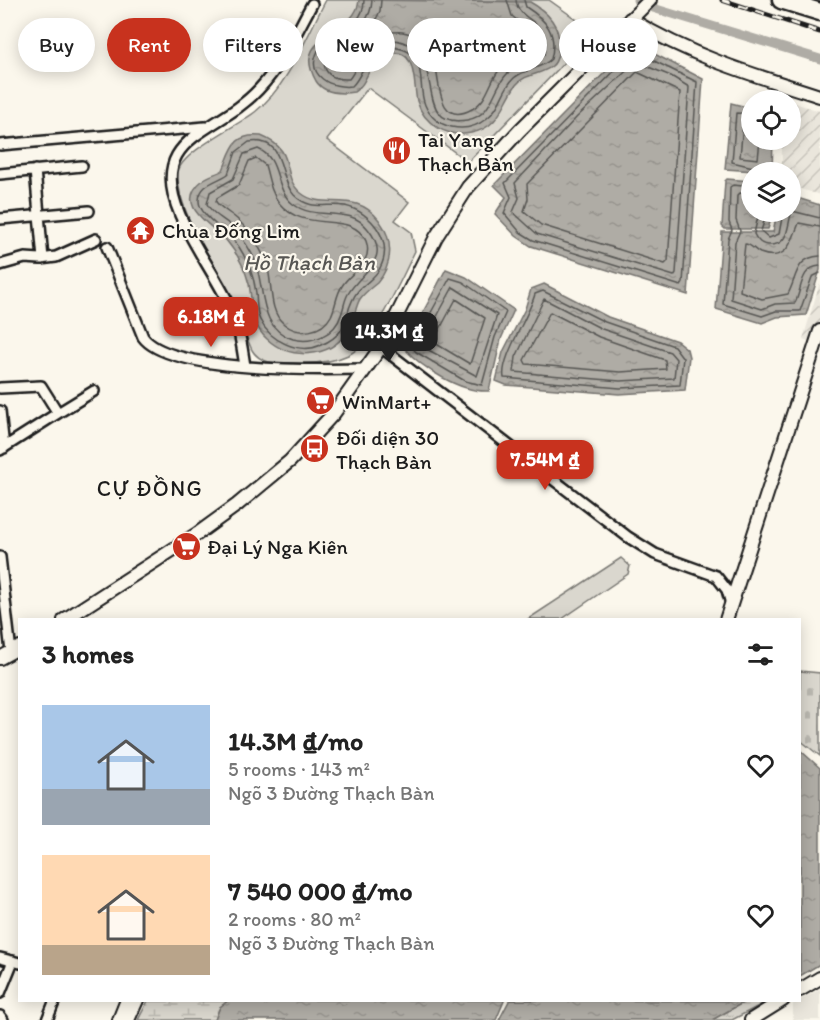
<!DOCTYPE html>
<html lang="en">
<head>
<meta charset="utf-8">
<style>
  body { margin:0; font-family:Itim,sans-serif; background:#f2f2f2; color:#222; height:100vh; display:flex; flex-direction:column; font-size:22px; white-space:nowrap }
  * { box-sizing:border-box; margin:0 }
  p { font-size:20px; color:#767676 }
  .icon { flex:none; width:33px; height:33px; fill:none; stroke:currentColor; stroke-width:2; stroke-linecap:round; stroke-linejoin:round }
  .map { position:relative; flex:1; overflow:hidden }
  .panel { position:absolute; left:18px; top:618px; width:783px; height:384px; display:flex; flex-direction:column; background:#fff; border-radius:0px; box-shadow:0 3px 15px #0003 }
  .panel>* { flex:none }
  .hud { position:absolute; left:18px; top:18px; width:784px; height:54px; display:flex; gap:12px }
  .fabs { position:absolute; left:741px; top:90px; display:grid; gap:12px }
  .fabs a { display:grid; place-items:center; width:60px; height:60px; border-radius:50%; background:#fff; box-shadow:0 3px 15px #0003; font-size:30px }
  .price { position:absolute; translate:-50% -51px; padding:0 14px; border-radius:12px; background:#c8321e; color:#fff; font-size:20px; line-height:39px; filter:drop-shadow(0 2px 3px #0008) }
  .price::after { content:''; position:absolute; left:50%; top:36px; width:18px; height:14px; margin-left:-9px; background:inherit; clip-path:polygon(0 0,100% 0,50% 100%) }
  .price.on { background:#222; color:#fff }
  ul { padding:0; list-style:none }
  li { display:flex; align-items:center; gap:18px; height:150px; padding:0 24px }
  li span { display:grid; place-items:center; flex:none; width:168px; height:120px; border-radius:0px; color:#555 }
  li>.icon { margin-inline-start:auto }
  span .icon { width:72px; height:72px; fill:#fffc; stroke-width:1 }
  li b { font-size:26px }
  h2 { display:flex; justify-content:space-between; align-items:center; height:72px; padding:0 24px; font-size:26px }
  .pill { padding:0 21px; border-radius:27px; background:#fff; box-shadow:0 3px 15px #0003; font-size:21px; line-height:54px }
  .pill.on { background:#c8321e; color:#fff }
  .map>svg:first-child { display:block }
  .built { fill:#eae6dc }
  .industrial { fill:url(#industrial-furrows) }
  .wetland { fill:url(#wetland-marsh); stroke:#7b7a75; stroke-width:1.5 }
  .cemetery { fill:url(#cemetery-stones); stroke:#7b7a75; stroke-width:1.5 }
  .park { fill:#dad7ce; stroke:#7b7a75; stroke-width:1.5 }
  .water { fill:url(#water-ripples); stroke:#74726e; stroke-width:1.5 }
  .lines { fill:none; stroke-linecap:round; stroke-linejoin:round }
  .shore { stroke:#575653; stroke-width:1.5 }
  .canal { stroke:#afaca5; stroke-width:9 }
  .street-casing { stroke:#1c1c1c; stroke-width:14 }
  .secondary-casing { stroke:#1c1c1c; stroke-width:16 }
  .highway-casing { stroke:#1c1c1c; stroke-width:21 }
  .street { stroke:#fbf7ec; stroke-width:9 }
  .secondary { stroke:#fbf7ec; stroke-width:12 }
  .highway { stroke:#fbf7ec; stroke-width:16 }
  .rail-casing { stroke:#1c1c1c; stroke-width:5 }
  .rail { stroke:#fbf7ec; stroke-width:3; stroke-dasharray:9; stroke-linecap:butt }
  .labels { text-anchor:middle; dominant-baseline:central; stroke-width:4.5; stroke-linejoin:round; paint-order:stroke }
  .poi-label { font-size:21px; fill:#1c1c1c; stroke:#fbf7ec; text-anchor:start }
  .water-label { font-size:22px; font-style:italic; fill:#575653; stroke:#fbf7ec }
  .neighbourhood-label { font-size:22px; letter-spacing:1.5px; fill:#1c1c1c; stroke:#fbf7ec }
</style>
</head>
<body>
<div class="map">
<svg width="820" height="1020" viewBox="0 0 820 1020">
  <defs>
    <pattern id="industrial-furrows" width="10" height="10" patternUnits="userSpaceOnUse" patternTransform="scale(1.5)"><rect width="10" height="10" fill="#eae6dc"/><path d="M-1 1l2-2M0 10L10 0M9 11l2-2" fill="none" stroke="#c8c5bc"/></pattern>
    <pattern id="wetland-marsh" width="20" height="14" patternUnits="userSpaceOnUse" patternTransform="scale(1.5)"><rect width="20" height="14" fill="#dad7ce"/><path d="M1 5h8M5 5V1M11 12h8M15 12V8" fill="none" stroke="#bab8b0"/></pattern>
    <pattern id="cemetery-stones" width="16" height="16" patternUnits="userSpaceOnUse" patternTransform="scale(1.5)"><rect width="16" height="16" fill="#dad7ce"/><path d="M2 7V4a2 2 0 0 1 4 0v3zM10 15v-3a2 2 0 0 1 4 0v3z" fill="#bab8b0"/></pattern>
    <pattern id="water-ripples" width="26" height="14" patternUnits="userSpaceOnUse" patternTransform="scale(1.5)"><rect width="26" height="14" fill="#afaca5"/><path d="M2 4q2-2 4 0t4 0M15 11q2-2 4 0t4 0" fill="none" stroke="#96938d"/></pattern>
  </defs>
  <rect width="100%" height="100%" fill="#fbf7ec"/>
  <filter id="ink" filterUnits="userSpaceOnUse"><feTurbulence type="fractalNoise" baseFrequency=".0167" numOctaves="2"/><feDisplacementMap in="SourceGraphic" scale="12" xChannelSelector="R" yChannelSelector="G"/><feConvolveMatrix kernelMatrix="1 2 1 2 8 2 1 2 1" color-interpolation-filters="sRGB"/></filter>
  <g filter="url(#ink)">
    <path class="built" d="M820 989V1020H793V1004Z"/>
    <path class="industrial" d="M791 102 820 111V195L791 186 790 172H782V140H790Z
      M820 282V345L803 339Z"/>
    <path class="wetland" d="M148 1001H229L220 1007 215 1020H138Z
      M746 1001H768L732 1020H712Z"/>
    <path class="cemetery" d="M800 671 820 673V756L800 740Z"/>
    <path class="park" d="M326 0H549L594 32 468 162 368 88 327 140 409 202 395 220 411 232 415 251C403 275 373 345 348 355 331 363 313 364 294 363 278 363 261 365 252 350 245 334 239 316 231 299 215 268 176 209 178 173 179 153 239 125 255 112 289 85 306 37 326 0Z
      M621 558 630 566 628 574 562 619H528Z"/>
    <path class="water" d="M359 0 530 2C550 13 563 30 558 54 557 59 556 63 552 66 542 75 525 73 516 85 502 105 500 127 471 133 448 138 424 125 417 101 413 84 418 43 385 55 367 61 369 84 354 92 340 94 324 94 316 81 289 33 356 37 359 0Z
      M633 48H643L703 79 688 295 531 246 516 236 495 214 506 197 494 185 623 54Z
      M731 103 751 108 752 140H773L772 172 725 169Z
      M261 136C299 151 279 175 301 193 324 212 354 188 379 220 394 240 393 265 377 283 371 288 365 292 360 299 354 309 355 322 347 332 329 359 290 360 267 339 250 324 253 305 249 284 245 268 237 253 226 240 212 225 172 205 203 180 209 175 217 174 223 170 232 149 233 133 261 136Z
      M727 179 751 181 752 212H773L768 229H725L722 226 725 181Z
      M791 196 820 205V270L806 315 777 317 762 323 716 309 722 232H773L777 212H790Z
      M446 269 466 277 514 310 501 339 489 391C461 393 422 368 404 348Z
      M544 284 608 317 677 341 687 349 689 357 685 390 619 394 506 385 496 381 503 352 525 309 531 289Z
      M800 750 820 768V964L800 976Z
      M229 1000H504V1001L496 1020H215L220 1007Z
      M509 1001V1000L746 1001 712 1020H499Z"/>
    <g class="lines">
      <path class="shore" d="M364 0C364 31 329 30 318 51 305 76 332 89 352 86 363 76 364 57 379 50 386 46 394 47 402 49 428 57 417 86 425 105 435 129 466 135 486 119 501 108 502 89 514 78 525 68 542 69 551 59 558 33 546 20 526 7L524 0
        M372 0C371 30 342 36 325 55 321 73 332 80 349 79 356 71 358 60 365 52 372 44 384 38 394 40 452 48 408 130 467 120 493 116 492 89 507 74 518 63 532 62 544 55 553 18 518 24 516 0
        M381 0 380 11 369 34C387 37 400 23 421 41 427 46 432 53 434 59 440 77 436 129 472 109 489 100 489 80 501 68 511 57 525 55 536 48L535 35 512 16 507 0
        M351 47 355 50 345 69H336L333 58Z
        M635 54 642 55 697 82 683 283 681 286 533 240 520 232 504 213 511 197 505 183 626 59Z
        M636 62 671 76 689 87 676 273 674 276 537 234 513 212 519 198 515 183 577 117Z
        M637 72 680 92 668 261 665 264 541 225 524 211 528 199 527 184Z
        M752 114 736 113 732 162 753 167 757 172
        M752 121 743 123 740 157 758 159 760 140
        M249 142C287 136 277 177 294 195 310 211 326 203 345 206 372 212 394 242 380 268 375 278 365 283 358 291 341 312 354 331 321 345 299 355 270 341 260 320 256 312 257 302 256 293 254 276 248 261 239 247 229 232 198 216 199 200 200 183 217 182 228 174L236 152Z
        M258 149C282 159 273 188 293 204 316 222 349 204 368 229 393 260 361 271 348 294 344 301 344 308 341 315 335 335 312 344 293 339 255 328 267 282 252 254 246 243 239 233 230 225 222 218 212 214 207 204L210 192 233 179 244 154Z
        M256 158 265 165C269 178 270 191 279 203 305 235 352 209 366 241 374 263 351 271 342 286 336 295 336 306 331 316 322 333 299 336 284 324 268 311 273 283 267 265 261 248 250 231 237 219 230 213 222 209 216 202L217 198 239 185 249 161Z
        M752 187 733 185 730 187 729 222 732 230 728 239 723 304 762 316 776 311H800L812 277 820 273
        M752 194 740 193 737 196 736 220 740 231 735 242 731 299 762 309 775 304 795 303C802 290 800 267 820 266
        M759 212 754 234C757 241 761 245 769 245 790 246 787 224 792 211L820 218
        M767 212 761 231 769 238 779 234 783 212
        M820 227 799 223C792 241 787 263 760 253 754 250 751 244 745 244L740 291 762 299 788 294C797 278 795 257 820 256
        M450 278 463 282 506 312 495 337 482 385 465 381 416 352 412 347Z
        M453 287 497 315 477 376 421 346Z
        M543 291 605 322 674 346 683 358 680 385 620 388 504 378C500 358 529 317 535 294Z
        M456 299 485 318 470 364 433 342Z
        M544 299 602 329 670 352 676 359 674 378 620 381 514 372 516 357Z
        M550 312 599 337 665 360 666 369 620 372 526 364 524 360Z"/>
      <path class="canal" d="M637 0 638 1
        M653 8 820 59"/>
      <defs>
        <path id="street" d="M0 145 205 127
          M35 170 43 259
          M0 174 82 166
          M0 219 89 211
          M107 247 143 337C169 373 323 370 366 369
          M0 265 25 258 40 259 56 257 96 239
          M381 347 628 537 655 554 716 576 727 590 731 604
          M245 366C242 348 240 329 233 312 218 279 195 249 180 215 146 135 217 135 259 89 282 65 296 33 312 4
          M0 388 41 386 58 413 94 391
          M0 411 4 448
          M0 450 58 413
          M0 557 11 652
          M0 958 20 963
          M0 993 13 961
          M0 1016 3 1020
          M47 1020 55 1000"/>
        <path id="secondary" d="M630 19C690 56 753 75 820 96
          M64 620 197 534 237 505 290 461 334 413 381 347 436 237 468 187 519 131 650 0
          M726 620 820 331
          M0 658 20 647
          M800 990 820 978
          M119 1020 127 1000
          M128 1020 137 1000
          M751 1020 783 1000"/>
        <path id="highway" d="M781 0 820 12"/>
      </defs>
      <use href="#street" class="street-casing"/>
      <use href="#secondary" class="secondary-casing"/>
      <use href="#highway" class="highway-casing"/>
      <use href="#street" class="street"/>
      <use href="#secondary" class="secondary"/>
      <use href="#highway" class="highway"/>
      <defs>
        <path id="rail" d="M722 0 820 32"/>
      </defs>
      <use href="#rail" class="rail-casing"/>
      <use href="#rail" class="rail"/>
    </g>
  </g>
  <defs>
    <symbol id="restaurant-disc" viewBox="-11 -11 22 22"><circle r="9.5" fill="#c8321e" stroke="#fbf7ec"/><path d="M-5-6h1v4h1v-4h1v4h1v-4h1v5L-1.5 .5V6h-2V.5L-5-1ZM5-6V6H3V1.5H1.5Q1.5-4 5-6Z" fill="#fff"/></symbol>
    <symbol id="temple-disc" viewBox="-11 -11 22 22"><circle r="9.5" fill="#c8321e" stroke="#fbf7ec"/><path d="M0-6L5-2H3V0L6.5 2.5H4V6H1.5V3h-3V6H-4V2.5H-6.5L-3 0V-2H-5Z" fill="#fff"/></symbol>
    <symbol id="supermarket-disc" viewBox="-11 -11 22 22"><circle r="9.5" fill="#c8321e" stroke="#fbf7ec"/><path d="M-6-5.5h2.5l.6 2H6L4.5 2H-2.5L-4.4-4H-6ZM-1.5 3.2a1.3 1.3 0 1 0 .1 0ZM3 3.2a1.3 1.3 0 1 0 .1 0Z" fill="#fff"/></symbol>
    <symbol id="bus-disc" viewBox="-11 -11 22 22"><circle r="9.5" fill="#c8321e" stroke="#fbf7ec"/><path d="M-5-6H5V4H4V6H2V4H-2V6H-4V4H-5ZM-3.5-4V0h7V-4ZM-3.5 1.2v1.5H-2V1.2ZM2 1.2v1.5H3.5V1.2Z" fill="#fff"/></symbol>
  </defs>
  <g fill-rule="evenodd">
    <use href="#restaurant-disc" x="380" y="134" width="33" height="33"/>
    <use href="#temple-disc" x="124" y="214" width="33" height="33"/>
    <use href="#supermarket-disc" x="304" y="384" width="33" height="33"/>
    <use href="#bus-disc" x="298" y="432" width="33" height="33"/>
    <use href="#supermarket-disc" x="170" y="530" width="33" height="33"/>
  </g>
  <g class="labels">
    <g class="poi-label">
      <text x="418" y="139">Tai Yang<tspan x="418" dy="24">Thạch Bàn</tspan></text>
      <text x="162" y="230">Chùa Đống Lim</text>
      <text x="342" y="401">WinMart+</text>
      <text x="336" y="437">Đối diện 30<tspan x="336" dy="24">Thạch Bàn</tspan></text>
      <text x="207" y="546">Đại Lý Nga Kiên</text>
    </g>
    <g class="water-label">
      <text x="309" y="262">Hồ Thạch Bàn</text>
    </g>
    <g class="neighbourhood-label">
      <text x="150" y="488">CỰ ĐỒNG</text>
    </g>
  </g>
</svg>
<div class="fabs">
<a><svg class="icon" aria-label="locate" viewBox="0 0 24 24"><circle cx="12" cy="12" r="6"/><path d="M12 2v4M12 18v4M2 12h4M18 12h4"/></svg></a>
<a><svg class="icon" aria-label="layers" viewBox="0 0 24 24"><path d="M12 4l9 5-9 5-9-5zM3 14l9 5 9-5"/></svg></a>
</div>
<b class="price" style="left:211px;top:348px">6.18M ₫</b>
<b class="price on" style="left:389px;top:363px">14.3M ₫</b>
<b class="price" style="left:545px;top:491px">7.54M ₫</b>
<div class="hud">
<a class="pill">Buy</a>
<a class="pill on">Rent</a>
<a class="pill">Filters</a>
<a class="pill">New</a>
<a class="pill">Apartment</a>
<a class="pill">House</a>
</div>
<section class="panel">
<h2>3 homes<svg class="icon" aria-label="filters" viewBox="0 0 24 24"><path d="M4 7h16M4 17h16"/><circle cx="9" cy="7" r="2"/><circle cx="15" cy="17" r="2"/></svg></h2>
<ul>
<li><span style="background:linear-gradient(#a9c7e8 70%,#9aa5b1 0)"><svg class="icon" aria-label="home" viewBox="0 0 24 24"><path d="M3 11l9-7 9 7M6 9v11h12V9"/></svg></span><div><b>14.3M ₫/mo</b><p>5 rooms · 143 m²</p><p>Ngõ 3 Đường Thạch Bàn</p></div><svg class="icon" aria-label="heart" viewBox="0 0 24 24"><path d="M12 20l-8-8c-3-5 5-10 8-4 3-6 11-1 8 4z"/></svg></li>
<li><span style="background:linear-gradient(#ffd9b3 75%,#b9a48a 0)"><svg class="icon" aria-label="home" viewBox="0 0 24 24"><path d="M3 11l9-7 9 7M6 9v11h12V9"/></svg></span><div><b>7 540 000 ₫/mo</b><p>2 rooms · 80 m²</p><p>Ngõ 3 Đường Thạch Bàn</p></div><svg class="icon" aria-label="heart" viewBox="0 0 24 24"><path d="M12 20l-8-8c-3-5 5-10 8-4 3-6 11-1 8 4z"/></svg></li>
</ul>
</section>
</div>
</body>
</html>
